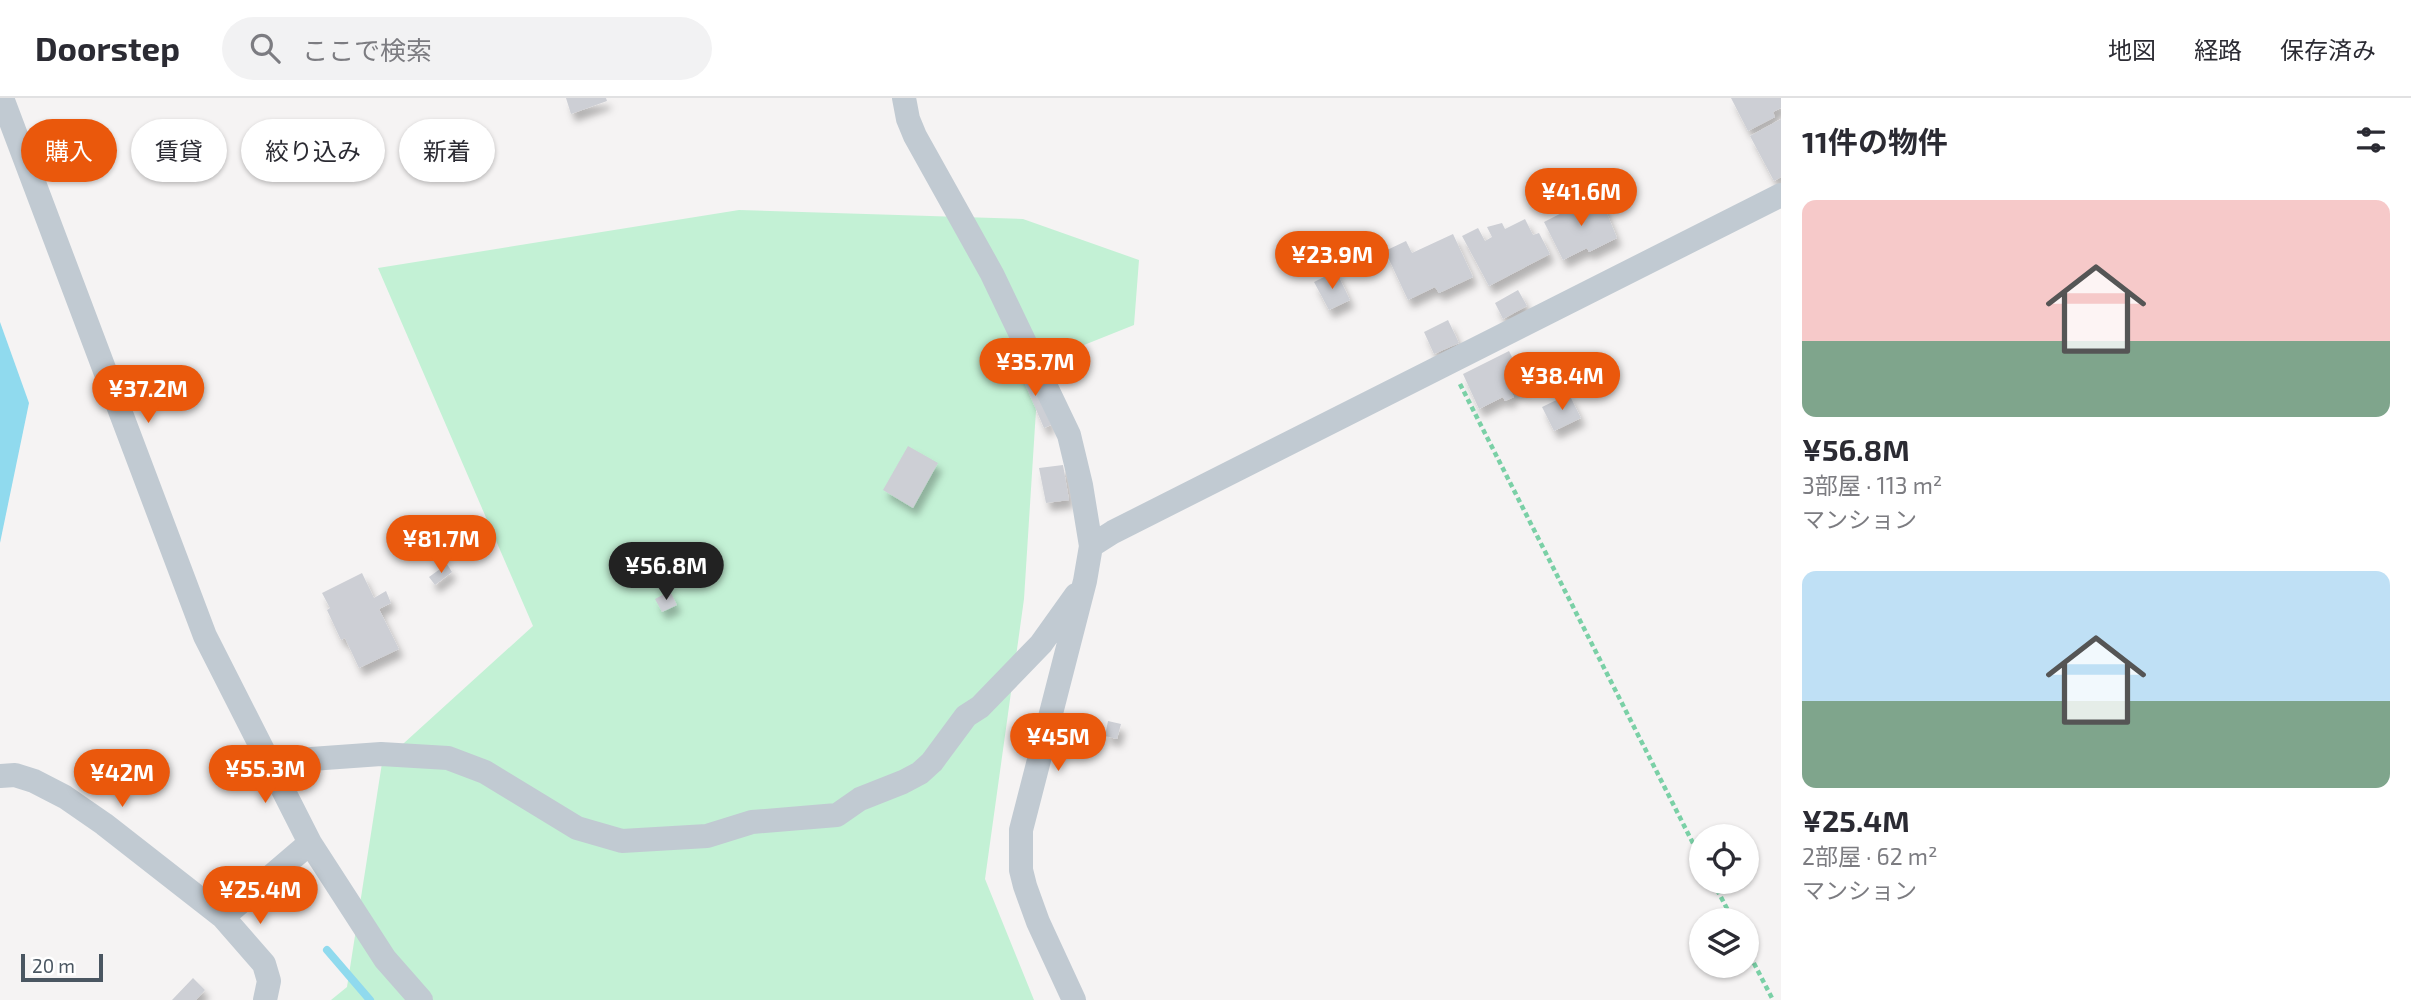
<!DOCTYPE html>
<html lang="ja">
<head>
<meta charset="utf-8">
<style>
  body { margin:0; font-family:"Exo 2","Noto Sans JP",sans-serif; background:#f2f2f3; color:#2b2b33; height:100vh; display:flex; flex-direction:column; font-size:26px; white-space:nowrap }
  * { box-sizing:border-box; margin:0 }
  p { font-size:23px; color:#7c7c81 }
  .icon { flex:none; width:38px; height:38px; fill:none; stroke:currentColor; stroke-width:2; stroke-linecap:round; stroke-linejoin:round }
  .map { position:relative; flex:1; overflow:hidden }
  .panel { display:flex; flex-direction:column; background:#fff; width:630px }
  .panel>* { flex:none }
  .guide { position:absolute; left:21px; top:21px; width:665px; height:63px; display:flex; gap:14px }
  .controls { position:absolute; left:1689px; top:726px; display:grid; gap:14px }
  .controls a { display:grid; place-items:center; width:70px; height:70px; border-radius:50%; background:#fff; box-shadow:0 2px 5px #0004; font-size:35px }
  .scale { position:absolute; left:21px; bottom:18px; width:82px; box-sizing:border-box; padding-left:7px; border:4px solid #4a5661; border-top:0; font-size:19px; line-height:24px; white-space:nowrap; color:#4a5661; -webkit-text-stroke:5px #fff; paint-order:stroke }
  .price { position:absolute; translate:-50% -60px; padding:0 16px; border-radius:24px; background:#ea580c; color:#fff; font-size:23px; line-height:46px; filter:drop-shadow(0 2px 4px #0008) }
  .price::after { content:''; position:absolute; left:50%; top:42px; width:21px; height:16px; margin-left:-10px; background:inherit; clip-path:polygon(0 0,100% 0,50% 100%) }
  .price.on { background:#222; color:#fff }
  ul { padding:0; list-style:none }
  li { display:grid; align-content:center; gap:14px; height:371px; padding:0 21px }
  li span { display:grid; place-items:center; height:217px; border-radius:14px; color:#555 }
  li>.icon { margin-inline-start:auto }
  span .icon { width:126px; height:126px; fill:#fffc; stroke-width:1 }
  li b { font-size:30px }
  h2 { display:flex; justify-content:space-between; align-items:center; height:84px; padding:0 21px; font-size:30px }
  .pill { padding:0 24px; border-radius:32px; background:#fff; box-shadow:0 2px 5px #0004; font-size:24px; line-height:63px }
  .pill.on { background:#ea580c; color:#fff }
  header { display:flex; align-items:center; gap:42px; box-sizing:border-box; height:98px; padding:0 35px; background:#fff; border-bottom:2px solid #e1e1e2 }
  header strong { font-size:33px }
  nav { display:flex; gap:38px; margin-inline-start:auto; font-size:24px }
  .search { width:490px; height:63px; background:#f2f2f3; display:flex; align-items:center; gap:18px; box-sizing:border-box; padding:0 24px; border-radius:38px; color:#7c7c81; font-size:26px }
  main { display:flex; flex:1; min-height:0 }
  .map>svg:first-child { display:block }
  .green { fill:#c3f1d5 }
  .water { fill:#90daee }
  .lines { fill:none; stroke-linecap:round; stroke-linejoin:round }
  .stream { stroke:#90daee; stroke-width:8 }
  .building { fill:#cdcfd5; filter:url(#shadow) }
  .path { stroke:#7ad0a6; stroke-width:4.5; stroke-dasharray:5 3.5; stroke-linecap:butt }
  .street { stroke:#c1cad2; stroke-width:24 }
</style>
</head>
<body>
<header>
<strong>Doorstep</strong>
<div class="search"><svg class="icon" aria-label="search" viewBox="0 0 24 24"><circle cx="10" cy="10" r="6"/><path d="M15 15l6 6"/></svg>ここで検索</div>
<nav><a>地図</a><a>経路</a><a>保存済み</a></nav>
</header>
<main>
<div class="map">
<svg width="1781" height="902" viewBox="0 0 1781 902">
  <defs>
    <filter id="shadow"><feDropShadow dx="4.5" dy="8" stdDeviation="3.5" flood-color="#0004"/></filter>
  </defs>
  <rect width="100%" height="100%" fill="#f5f3f3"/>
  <path class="green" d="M739 112 1023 121 1139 162 1134 227 1039 265 1024 501 985 781 1034 902H331L347 889 382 665 533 528 378 170Z"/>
  <path class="water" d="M0 224 29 305 0 445Z"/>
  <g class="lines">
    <path class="stream" d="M327 852 370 902"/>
  </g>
  <path class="building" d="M566 0H606L607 3 571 16Z
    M1731 0H1781V10L1773 14 1775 19 1748 33Z
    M1781 21V79L1774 83 1750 38Z
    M1599 96 1617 140 1589 154 1587 150 1563 162 1544 124Z
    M1525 121 1533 137 1539 135 1550 156 1489 188 1462 138 1478 130 1485 143 1492 139 1487 129 1502 125 1505 131Z
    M1453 136 1473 179 1439 195 1435 189 1408 202 1385 153 1406 143 1412 155Z
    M1336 173 1350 202 1329 212 1314 184Z
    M1518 192 1527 208 1503 221 1495 205Z
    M1448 222 1459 245 1434 256 1424 234Z
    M1509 253 1526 287 1511 294 1514 299 1505 303 1503 299 1479 311 1463 276Z
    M1026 269 1051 327 1044 330 1019 272Z
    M1569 296 1581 320 1554 333 1542 309Z
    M908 348 938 365 913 410 883 392Z
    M1063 367 1069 402 1046 405 1039 370Z
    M447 466 452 474 435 487 429 479Z
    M362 475 374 500 386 493 391 505 379 511 399 551 359 570 345 540 341 542 327 512 330 510 322 495Z
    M670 493 677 507 662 514 655 501Z
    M1108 623 1121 626 1117 641 1105 638Z
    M193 880 205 892 196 902H172Z"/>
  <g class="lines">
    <path class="path" d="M1460 286 1701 761
      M1713 784 1733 822
      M1746 850 1773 902"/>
    <path class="street" d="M2 0 205 538 310 745 223 819
      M904 0 908 21 915 38 992 176 1069 337 1081 387 1091 448 1085 483 1021 732V772L1025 788 1038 824 1074 902
      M1091 448 1113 434 1781 97
      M269 664 381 656 448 660 485 674 577 730 622 743 707 738 752 724 837 717 860 701 903 684 920 675 932 664 966 618 980 609 1041 546 1076 497
      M0 678 15 677 34 683 65 699 104 726 223 819 264 866 269 883 265 902
      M310 745 385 861 421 902"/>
  </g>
</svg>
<div class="controls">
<a><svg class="icon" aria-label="locate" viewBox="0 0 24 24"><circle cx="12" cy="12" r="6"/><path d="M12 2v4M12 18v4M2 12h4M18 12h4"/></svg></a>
<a><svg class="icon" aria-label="layers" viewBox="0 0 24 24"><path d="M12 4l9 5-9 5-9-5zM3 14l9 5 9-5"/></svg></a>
</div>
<div class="scale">20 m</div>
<b class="price" style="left:1581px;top:130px">¥41.6M</b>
<b class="price" style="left:1332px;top:193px">¥23.9M</b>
<b class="price" style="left:1035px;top:300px">¥35.7M</b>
<b class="price" style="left:1562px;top:314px">¥38.4M</b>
<b class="price" style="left:148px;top:327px">¥37.2M</b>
<b class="price" style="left:441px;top:477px">¥81.7M</b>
<b class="price on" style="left:666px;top:504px">¥56.8M</b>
<b class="price" style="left:1058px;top:675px">¥45M</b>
<b class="price" style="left:265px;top:707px">¥55.3M</b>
<b class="price" style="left:122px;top:711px">¥42M</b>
<b class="price" style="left:260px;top:828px">¥25.4M</b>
<div class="guide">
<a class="pill on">購入</a>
<a class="pill">賃貸</a>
<a class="pill">絞り込み</a>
<a class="pill">新着</a>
</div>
</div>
<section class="panel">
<h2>11件の物件<svg class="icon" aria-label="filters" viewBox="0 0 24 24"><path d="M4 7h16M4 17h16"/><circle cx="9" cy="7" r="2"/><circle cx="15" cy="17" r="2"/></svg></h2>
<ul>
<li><span style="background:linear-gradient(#f6c9c9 65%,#7fa58c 0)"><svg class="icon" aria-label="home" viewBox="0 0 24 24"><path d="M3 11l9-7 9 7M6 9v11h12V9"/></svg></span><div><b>¥56.8M</b><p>3部屋 · 113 m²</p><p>マンション</p></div></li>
<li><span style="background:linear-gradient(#bfe0f5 60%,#7fa58c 0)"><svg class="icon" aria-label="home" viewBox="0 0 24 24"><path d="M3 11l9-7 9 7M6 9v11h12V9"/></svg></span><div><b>¥25.4M</b><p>2部屋 · 62 m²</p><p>マンション</p></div></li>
</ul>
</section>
</main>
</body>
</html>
